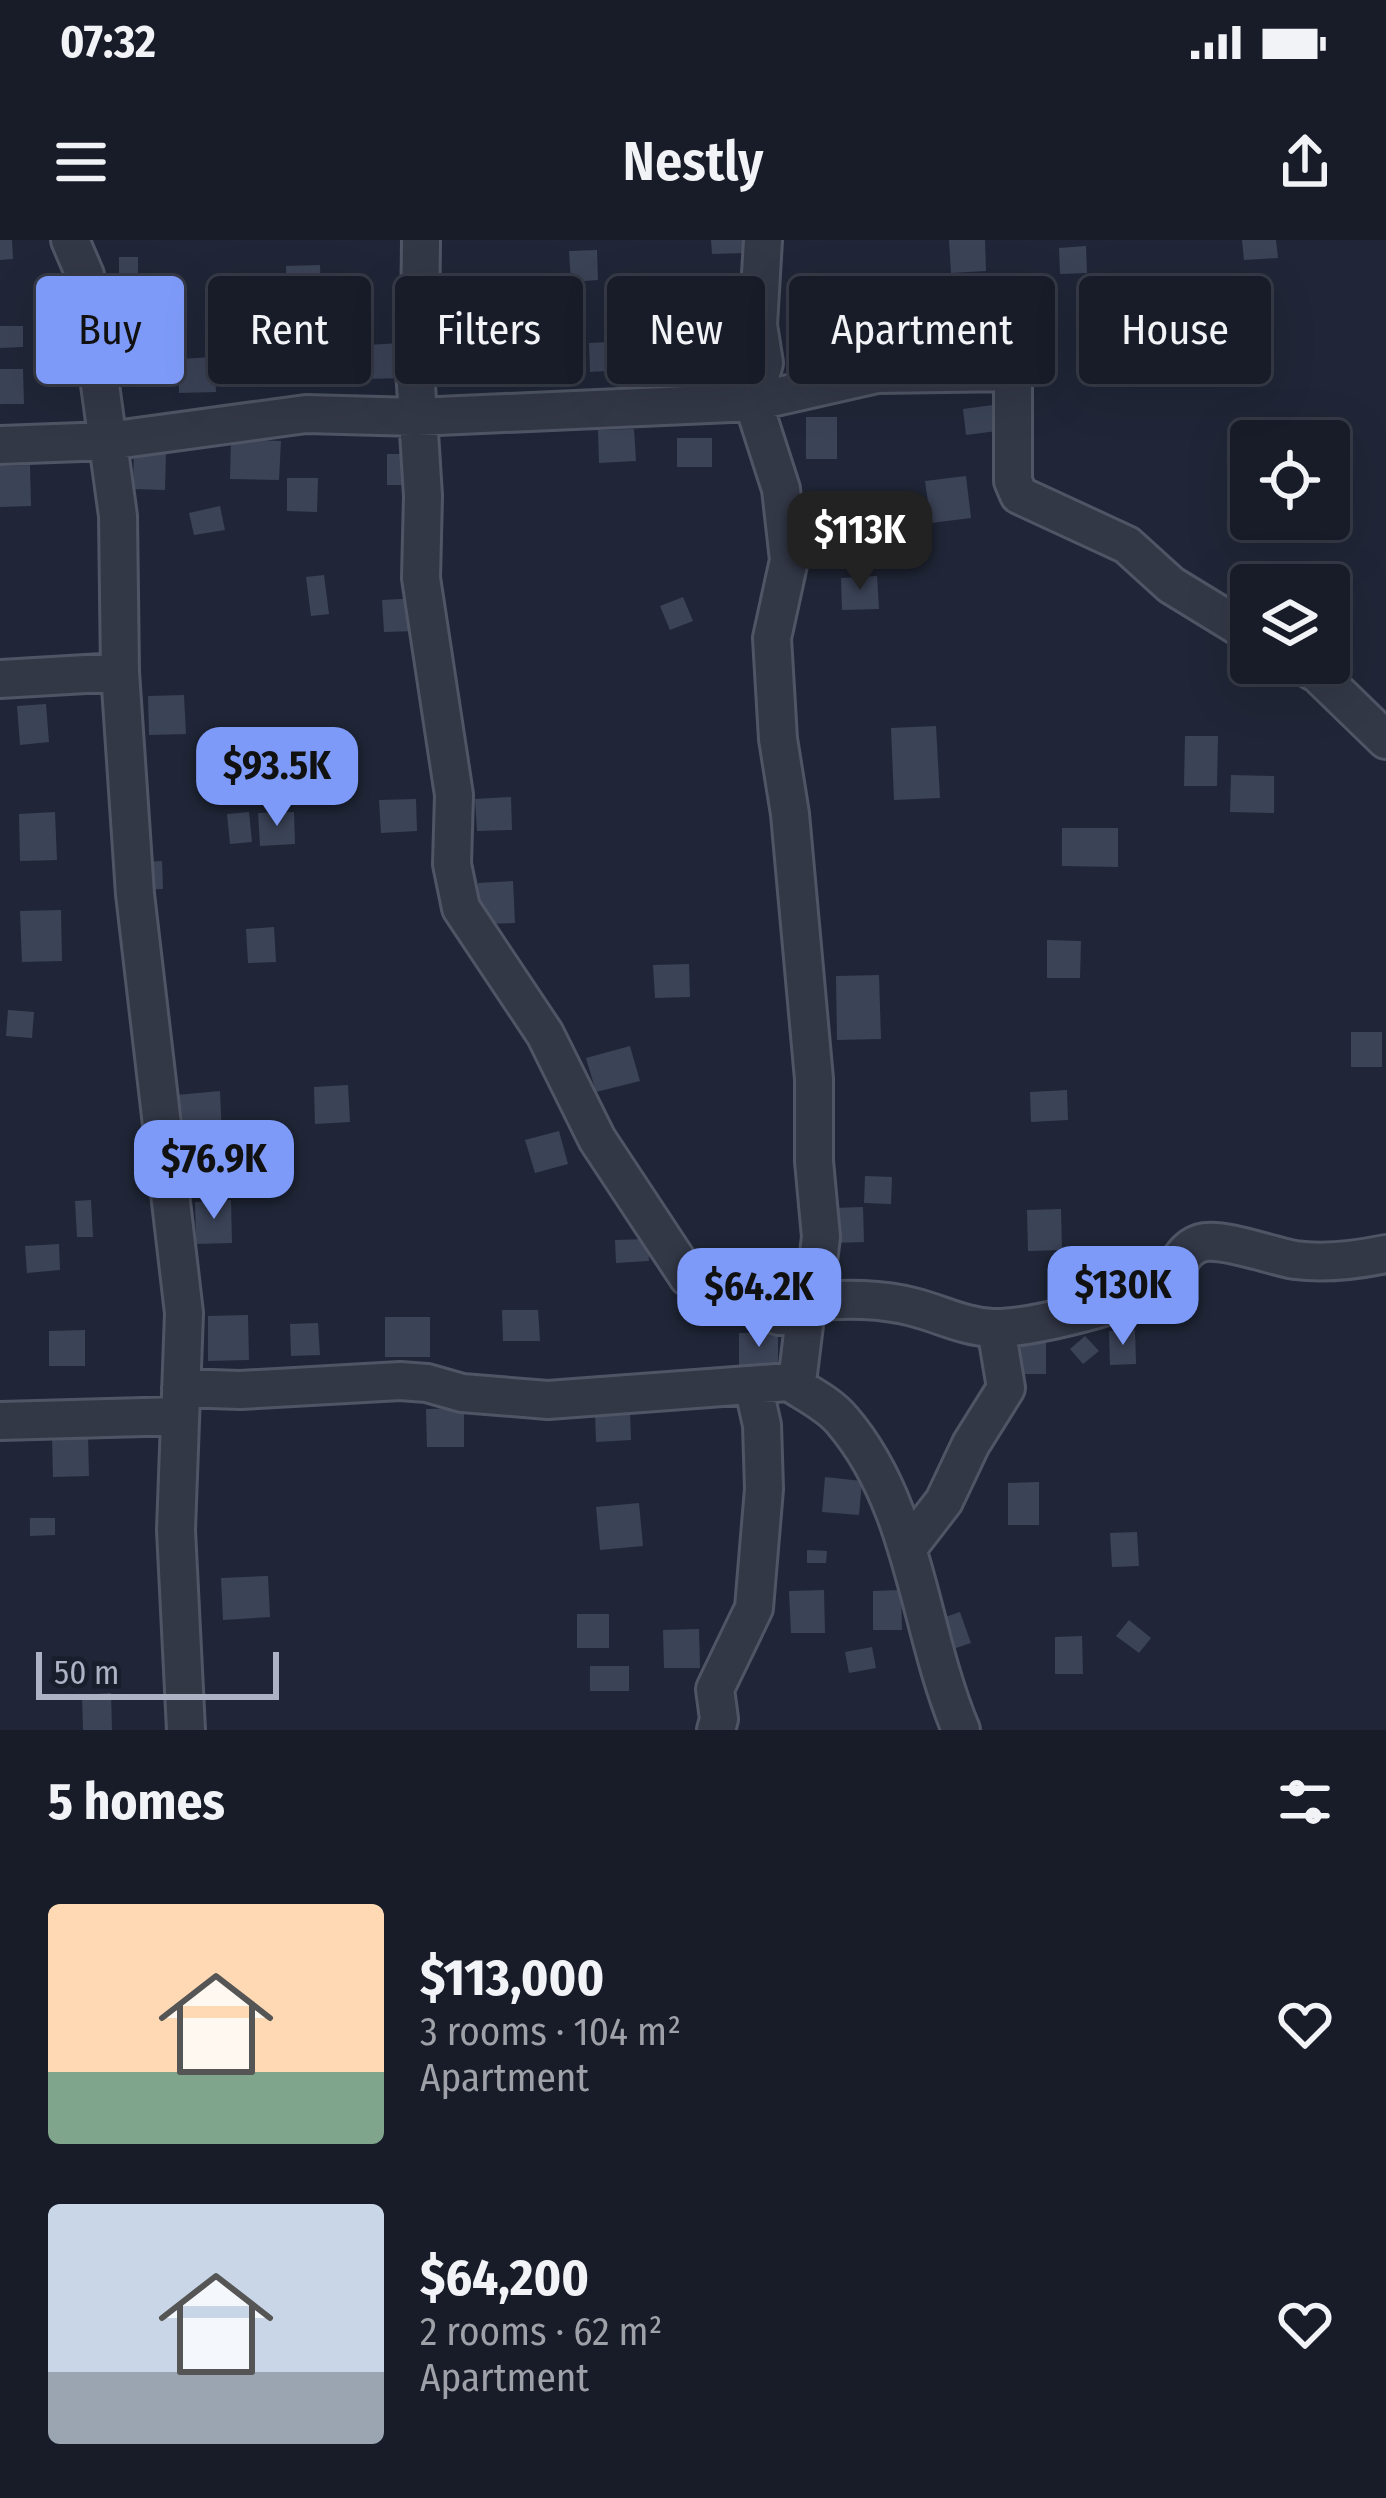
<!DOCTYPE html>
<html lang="en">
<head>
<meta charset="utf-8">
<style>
  body { margin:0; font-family:"Fira Sans Condensed",sans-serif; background:#212531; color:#f1f3f6; height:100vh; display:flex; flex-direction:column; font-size:45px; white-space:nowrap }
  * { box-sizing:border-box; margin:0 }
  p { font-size:39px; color:#9fa1a8 }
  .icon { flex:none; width:66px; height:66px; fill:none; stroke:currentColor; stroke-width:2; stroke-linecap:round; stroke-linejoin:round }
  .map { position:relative; height:1490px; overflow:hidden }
  .side { display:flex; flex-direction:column; background:#181c29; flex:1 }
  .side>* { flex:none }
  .guide { position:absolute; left:36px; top:36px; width:1314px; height:108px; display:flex; gap:24px }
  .tools { position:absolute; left:1230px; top:180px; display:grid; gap:24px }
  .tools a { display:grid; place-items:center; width:120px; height:120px; border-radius:12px; background:#181c29; box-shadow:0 12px 48px #0002,0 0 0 3px #363a46; font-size:60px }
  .scale { position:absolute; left:36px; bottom:30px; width:243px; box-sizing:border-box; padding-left:12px; border:6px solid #adb2c4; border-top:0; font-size:33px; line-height:42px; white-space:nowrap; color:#adb2c4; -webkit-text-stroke:9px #191e2c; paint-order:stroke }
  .price { position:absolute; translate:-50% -102px; padding:0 27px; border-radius:24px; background:#7e9af8; color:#111; font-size:39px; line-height:78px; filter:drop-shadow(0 3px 6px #0008) }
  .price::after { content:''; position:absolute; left:50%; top:72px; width:36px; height:27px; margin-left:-18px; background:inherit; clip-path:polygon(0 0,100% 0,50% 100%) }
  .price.selected { background:#222; color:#fff }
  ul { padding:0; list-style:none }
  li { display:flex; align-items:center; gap:36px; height:300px; padding:0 48px }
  li span { display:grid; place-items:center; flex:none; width:336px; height:240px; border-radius:12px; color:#555 }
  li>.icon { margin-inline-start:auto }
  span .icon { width:144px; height:144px; fill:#fffc; stroke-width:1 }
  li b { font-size:51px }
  h2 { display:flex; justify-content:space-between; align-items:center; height:144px; padding:0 48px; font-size:51px }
  .tag { padding:0 42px; border-radius:12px; background:#181c29; box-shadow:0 12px 48px #0002,0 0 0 3px #363a46; font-size:42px; line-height:108px }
  .tag.selected { background:#7e9af8; color:#111 }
  .status { display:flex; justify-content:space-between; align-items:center; height:84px; padding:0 60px; background:#181c29; direction:ltr }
  .status svg { height:33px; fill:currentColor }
  header { display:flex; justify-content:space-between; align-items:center; height:156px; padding:0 48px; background:#181c29; font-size:54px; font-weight:600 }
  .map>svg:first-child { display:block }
  .building { fill:#3b4357 }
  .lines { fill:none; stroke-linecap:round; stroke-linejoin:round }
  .minor-casing { stroke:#505565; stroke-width:42 }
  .minor { stroke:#333847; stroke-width:36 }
</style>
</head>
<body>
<div class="status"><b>07:32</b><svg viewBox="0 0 49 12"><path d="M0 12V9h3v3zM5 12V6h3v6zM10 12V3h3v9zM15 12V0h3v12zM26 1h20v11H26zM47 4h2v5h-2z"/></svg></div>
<header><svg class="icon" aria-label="menu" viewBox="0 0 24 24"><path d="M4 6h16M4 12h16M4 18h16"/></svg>Nestly<svg class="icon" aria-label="share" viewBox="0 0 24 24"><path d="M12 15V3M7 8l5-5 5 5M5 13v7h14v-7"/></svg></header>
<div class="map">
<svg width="1386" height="1490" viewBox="0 0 1386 1490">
  <rect width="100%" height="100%" fill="#202637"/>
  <path class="building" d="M0 0H12L13 19 0 20Z
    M711 0H747V13L712 14Z
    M949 0H985L986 31 951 33Z
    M1242 0H1276L1278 18 1244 20Z
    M1086 6 1087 33 1060 34 1059 8Z
    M597 10 598 40 571 42 569 11Z
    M119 17H138V39H119Z
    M320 25 321 55 287 56 286 26Z
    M1125 54 1127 86 1091 88 1089 55Z
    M1028 69a11 11 0 1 1 22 0a11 11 0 1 1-22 0Z
    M506 71 534 72V110H505Z
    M908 76 909 109 873 110 872 78Z
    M830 78 831 115 805 116 804 79Z
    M0 86H23V107L0 108Z
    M746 89 747 122 712 123 710 91Z
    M624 101 626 130 590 132 589 103Z
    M401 103 402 138 367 139 366 105Z
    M214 117 216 152 179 153 178 119Z
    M0 129H23L24 164H0Z
    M993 165 997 191 966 195 963 169Z
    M806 177H837V219H806Z
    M634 189 636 221 599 223 598 190Z
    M677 198H712V227H677Z
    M231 199 281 201 279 240 230 239Z
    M134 210 166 211 165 250 133 249Z
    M387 214H414V245H387Z
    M30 225 31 266 0 267V226Z
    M966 236 971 278 931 283 925 241Z
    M287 238H318L317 272 287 271Z
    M220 266 225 290 194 295 189 273Z
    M324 335 329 374 311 376 306 337Z
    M877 336 879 369 842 370 841 338Z
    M683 357 693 381 670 390 660 366Z
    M418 358 419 391 384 392 382 360Z
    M184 455 186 494 149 495 148 456Z
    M46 464 49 502 20 505 17 466Z
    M936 486 940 558 894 560 891 488Z
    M1185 496H1218L1217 546H1184Z
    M1231 535 1274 536V573L1230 572Z
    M511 557 512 590 477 591 475 559Z
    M416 559 417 591 381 593 379 560Z
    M55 572 57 620 20 621 19 574Z
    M249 572 252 602 230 604 227 574Z
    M294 572 295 604 260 606 258 573Z
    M1062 588H1118V627L1062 626Z
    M162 621 163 649 143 650 142 622Z
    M513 641 515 683 479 684 478 643Z
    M61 670 62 721 22 722 20 671Z
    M274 687 276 722 248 723 246 689Z
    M1047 700 1081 701 1080 738H1047Z
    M689 724 690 757 655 758 653 725Z
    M879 735 881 799 837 800 836 736Z
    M8 770 34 772 32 798 6 796Z
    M1351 792H1382V827H1351Z
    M630 806 640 841 596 852 586 818Z
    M348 845 350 882 315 884 314 847Z
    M1067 850 1068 880 1031 882 1030 852Z
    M220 851 222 895 179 898 177 855Z
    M559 891 568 924 535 933 525 900Z
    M865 936 892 937 891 964 864 963Z
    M91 960 93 997H77L75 961Z
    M231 960 232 1003 196 1004 195 962Z
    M863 967 864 1002 833 1003V968Z
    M1061 969 1062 1010 1028 1011 1027 970Z
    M648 999 649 1021 616 1023 615 1000Z
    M59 1004 60 1030 27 1033 25 1006Z
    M502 1070H538L540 1101H503Z
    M248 1075 249 1120 208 1121V1076Z
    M385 1077H430V1117H385Z
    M318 1083 320 1115 291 1116 290 1084Z
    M85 1090V1126H49V1091Z
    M1135 1090 1136 1124 1110 1125 1109 1091Z
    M739 1093H778V1126H739Z
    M1013 1095H1046V1134H1013Z
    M1085 1096 1099 1111 1083 1124 1070 1109Z
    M464 1168V1207H427L426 1169Z
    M630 1171 631 1200 596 1202 595 1172Z
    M88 1196 89 1236 53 1237 52 1197Z
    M825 1237 862 1241 859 1275 822 1272Z
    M1039 1242V1285H1008V1243Z
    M639 1263 643 1306 600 1310 596 1267Z
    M30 1278H55V1295L30 1296Z
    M1137 1292 1139 1326 1112 1327 1110 1293Z
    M807 1310 827 1311 826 1323H807Z
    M268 1336 270 1377 223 1380 221 1338Z
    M824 1350 825 1393H791L789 1351Z
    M901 1350 902 1390H873V1351Z
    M960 1372 971 1403 944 1412 933 1381Z
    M577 1374H609V1408H577Z
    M1129 1380 1151 1398 1139 1413 1116 1396Z
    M699 1389 700 1428H664L663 1390Z
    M1082 1396 1083 1434H1055V1397Z
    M872 1407 876 1428 849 1433 845 1412Z
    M590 1426H629V1451H590Z
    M111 1453 112 1490H83L82 1455Z"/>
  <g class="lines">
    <defs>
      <path id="minor" d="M70 0 85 35 118 276 120 432 135 654 184 1073 176 1290 186 1490
        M421 0 420 85 415 129 423 256 421 338 454 555 452 624 461 668 545 794 597 899 688 1037 779 1076 805 1077
        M763 0 758 85 764 123 753 162 781 249 789 320 772 398 778 499 790 574 814 839V921L821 997 813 1062
        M0 205 108 201 306 174 416 177 753 162 877 134 1013 132V241L1019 255 1127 305 1171 345 1251 394
        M1299 423 1318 434 1386 500
        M0 439 120 432
        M789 1142C806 1153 829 1164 842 1180 916 1266 918 1388 961 1490
        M181 1148 240 1150 400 1141 427 1143 462 1153 548 1160 789 1142 798 1134 805 1077 813 1062C844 1058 883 1059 913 1067 941 1074 964 1087 993 1088 1029 1089 1130 1064 1160 1044 1178 1033 1180 1006 1205 1002 1228 999 1271 1016 1295 1020 1324 1024 1357 1020 1386 1014
        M0 1181 180 1176
        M907 1309 944 1261 971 1204 1006 1148 996 1088
        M716 1490 719 1479 715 1449 754 1368 764 1249 762 1185 753 1145"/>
    </defs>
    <use href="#minor" class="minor-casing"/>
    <use href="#minor" class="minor"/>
  </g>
</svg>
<div class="tools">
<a><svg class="icon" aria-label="locate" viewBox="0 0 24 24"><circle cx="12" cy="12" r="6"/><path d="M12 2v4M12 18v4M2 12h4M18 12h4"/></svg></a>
<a><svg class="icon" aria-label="layers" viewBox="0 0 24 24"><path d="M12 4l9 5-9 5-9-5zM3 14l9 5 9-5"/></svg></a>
</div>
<div class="scale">50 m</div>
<b class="price selected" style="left:860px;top:353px">$113K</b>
<b class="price" style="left:277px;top:589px">$93.5K</b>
<b class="price" style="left:214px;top:982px">$76.9K</b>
<b class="price" style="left:1123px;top:1108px">$130K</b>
<b class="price" style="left:759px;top:1110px">$64.2K</b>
<div class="guide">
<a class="tag selected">Buy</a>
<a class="tag">Rent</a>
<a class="tag">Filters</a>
<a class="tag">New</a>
<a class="tag">Apartment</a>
<a class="tag">House</a>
</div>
</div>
<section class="side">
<h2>5 homes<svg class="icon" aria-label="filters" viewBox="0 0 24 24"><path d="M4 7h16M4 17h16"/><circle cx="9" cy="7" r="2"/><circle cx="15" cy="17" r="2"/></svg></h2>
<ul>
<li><span style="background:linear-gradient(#ffd9b3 70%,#7fa58c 0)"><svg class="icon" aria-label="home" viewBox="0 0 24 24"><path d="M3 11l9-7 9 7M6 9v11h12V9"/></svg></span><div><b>$113,000</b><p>3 rooms · 104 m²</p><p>Apartment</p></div><svg class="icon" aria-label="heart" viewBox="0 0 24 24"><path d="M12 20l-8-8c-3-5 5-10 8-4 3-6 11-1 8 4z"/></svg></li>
<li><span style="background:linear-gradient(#c9d6e8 70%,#9aa5b1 0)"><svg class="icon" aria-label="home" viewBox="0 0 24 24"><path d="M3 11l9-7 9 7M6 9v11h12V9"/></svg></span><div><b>$64,200</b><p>2 rooms · 62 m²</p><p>Apartment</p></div><svg class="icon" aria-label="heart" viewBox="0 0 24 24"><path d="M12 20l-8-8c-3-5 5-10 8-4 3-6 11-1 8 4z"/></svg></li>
</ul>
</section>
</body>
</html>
